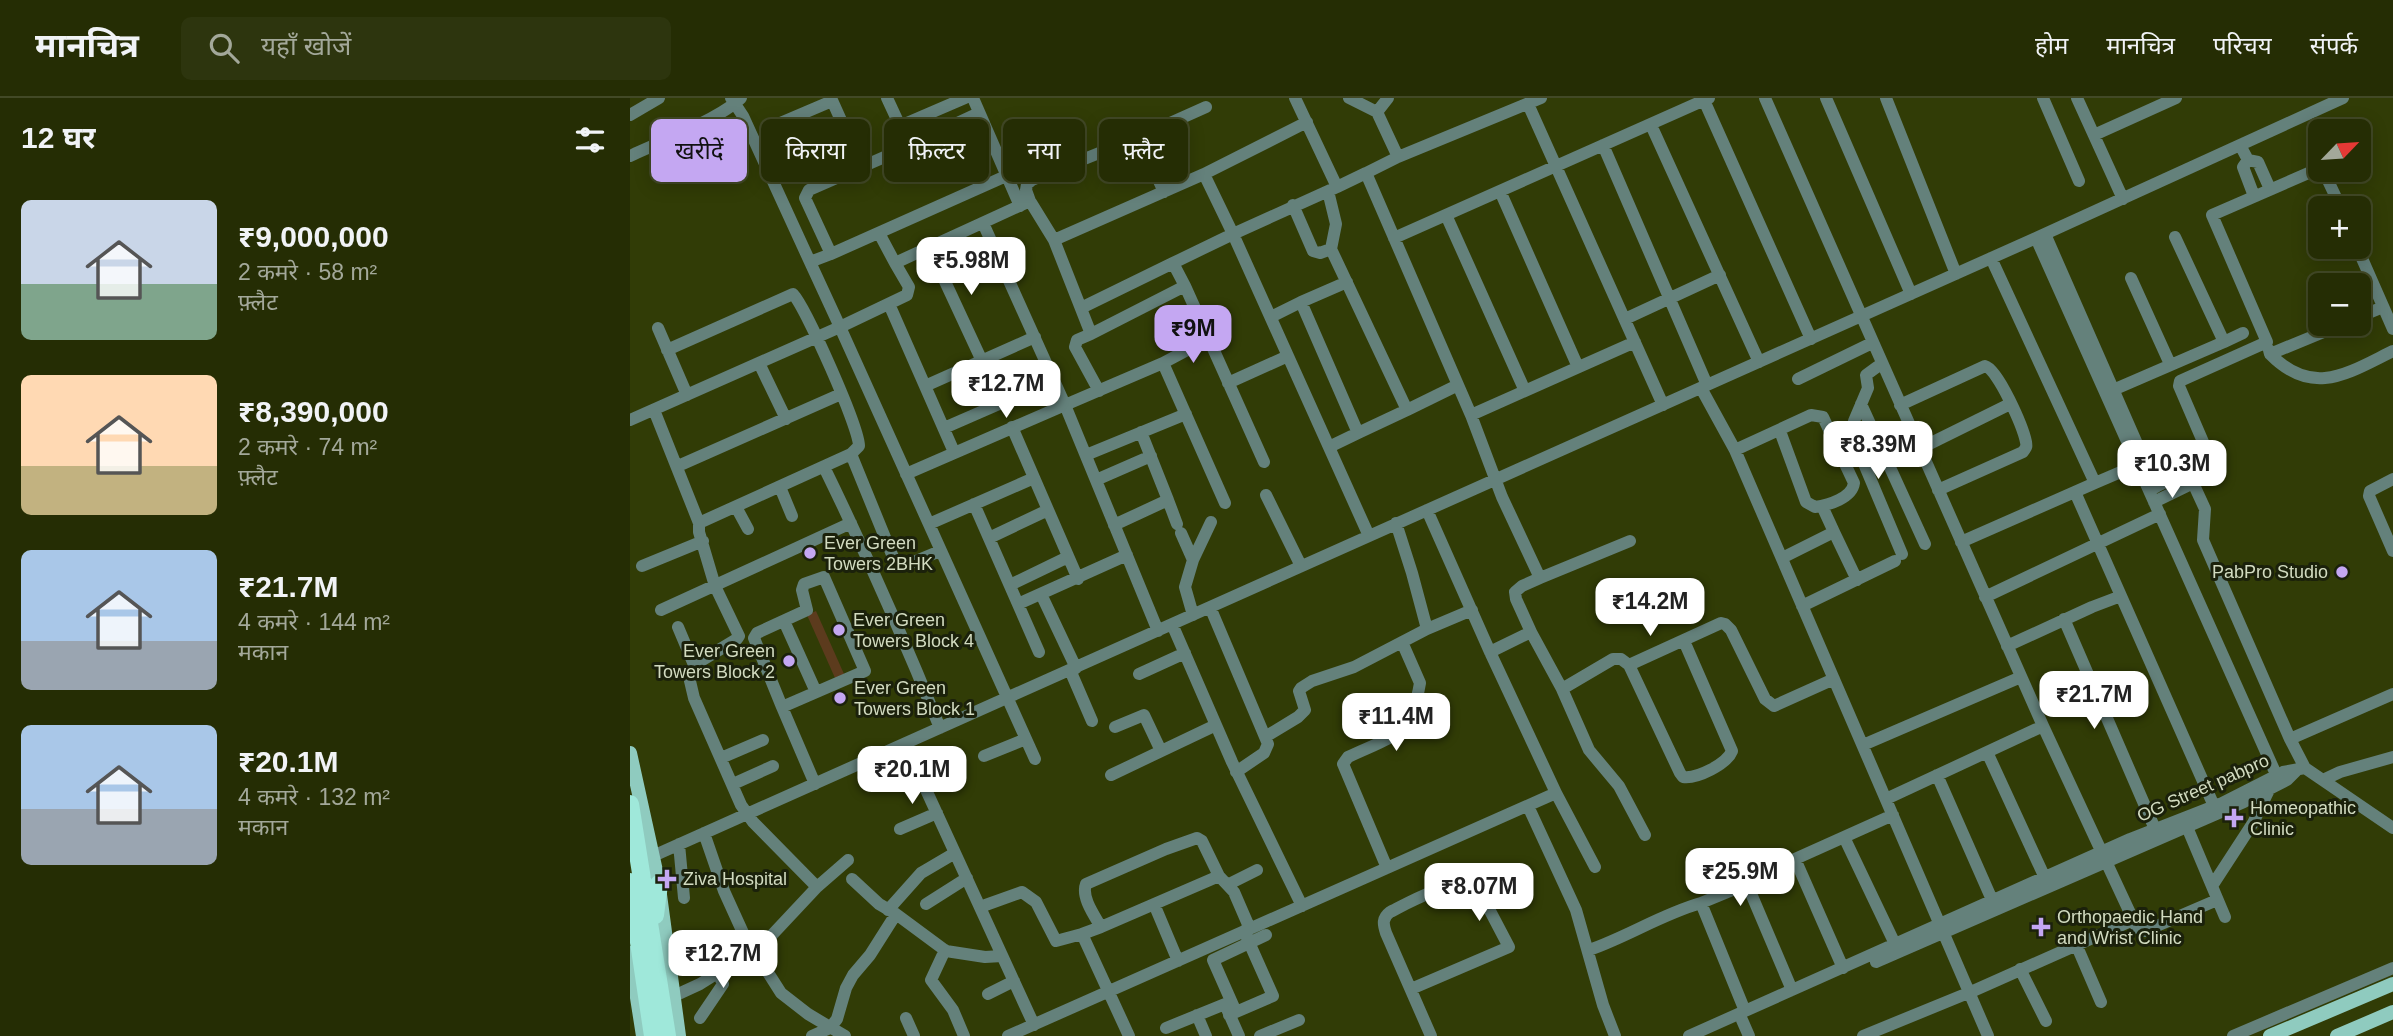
<!DOCTYPE html>
<html lang="hi">
<head>
<meta charset="utf-8">
<style>
  body { margin:0; font-family:Arial,"Noto Sans Devanagari",sans-serif; background:#2d350e; color:#f1f3f6; height:100vh; display:flex; flex-direction:column; font-size:26px; white-space:nowrap }
  * { box-sizing:border-box; margin:0 }
  p { font-size:23px; color:#a3a89a }
  .icon { flex:none; width:38px; height:38px; fill:none; stroke:currentColor; stroke-width:2; stroke-linecap:round; stroke-linejoin:round }
  .map { position:relative; flex:1; overflow:hidden }
  .details { display:flex; flex-direction:column; background:#252d04; width:630px }
  .details>* { flex:none }
  .hud { position:absolute; left:21px; top:21px; width:665px; height:63px; display:flex; gap:14px }
  .needle { width:46px; rotate:65deg }
  .tools { position:absolute; left:1678px; top:21px; display:grid; gap:14px }
  .tools a { display:grid; place-items:center; width:63px; height:63px; border-radius:10px; background:#252d04; box-shadow:0 4px 18px #0003,0 0 0 2px #424926; font-size:35px }
  .price { position:absolute; translate:-50% -60px; padding:0 16px; border-radius:14px; background:#fff; color:#222; font-size:23px; line-height:46px; filter:drop-shadow(0 2px 4px #0008) }
  .price::after { content:''; position:absolute; left:50%; top:42px; width:21px; height:16px; margin-left:-10px; background:inherit; clip-path:polygon(0 0,100% 0,50% 100%) }
  .price.on { background:#c4a7f2; color:#111 }
  ul { padding:0; list-style:none }
  li { display:flex; align-items:center; gap:21px; height:175px; padding:0 21px }
  li span { display:grid; place-items:center; flex:none; width:196px; height:140px; border-radius:10px; color:#555 }
  li>.icon { margin-inline-start:auto }
  span .icon { width:84px; height:84px; fill:#fffc; stroke-width:1 }
  li b { font-size:30px }
  h2 { display:flex; justify-content:space-between; align-items:center; height:84px; padding:0 21px; font-size:30px }
  .tag { padding:0 24px; border-radius:10px; background:#252d04; box-shadow:0 4px 18px #0003,0 0 0 2px #424926; font-size:24px; line-height:63px }
  .tag.on { background:#c4a7f2; color:#111 }
  header { display:flex; align-items:center; gap:42px; box-sizing:border-box; height:98px; padding:0 35px; background:#252d04; border-bottom:2px solid #424926 }
  header strong { font-size:33px }
  nav { display:flex; gap:38px; margin-inline-start:auto; font-size:24px }
  .search { width:490px; height:63px; background:#2d350e; display:flex; align-items:center; gap:18px; box-sizing:border-box; padding:0 24px; border-radius:10px; color:#a3a89a; font-size:26px }
  main { display:flex; flex:1; min-height:0 }
  .map>svg:first-child { display:block }
  .green { fill:#5c3b1d }
  .lines { fill:none; stroke-linecap:round; stroke-linejoin:round }
  .minor { stroke:#64817b; stroke-width:12 }
  .major { stroke:#8fcbbf; stroke-width:14 }
  .highway { stroke:#9fe8da; stroke-width:18 }
  .poi-dot { fill:#c4a7f2; stroke:#1b210b; stroke-width:2.5 }
  .labels { text-anchor:middle; dominant-baseline:central; stroke-width:6; stroke-linejoin:round; paint-order:stroke }
  .poi-label { font-size:18px; fill:#d2dbc0; stroke:#1b210b; text-anchor:start }
  .street-label { font-size:18px; fill:#d2dbc0; stroke:#1b210b }
</style>
</head>
<body>
<header>
<strong>मानचित्र</strong>
<div class="search"><svg class="icon" aria-label="search" viewBox="0 0 24 24"><circle cx="10" cy="10" r="6"/><path d="M15 15l6 6"/></svg>यहाँ खोजें</div>
<nav><a>होम</a><a>मानचित्र</a><a>परिचय</a><a>संपर्क</a></nav>
</header>
<main>
<section class="details">
<h2>12 घर<svg class="icon" aria-label="filters" viewBox="0 0 24 24"><path d="M4 7h16M4 17h16"/><circle cx="9" cy="7" r="2"/><circle cx="15" cy="17" r="2"/></svg></h2>
<ul>
<li><span style="background:linear-gradient(#c9d6e8 60%,#7fa58c 0)"><svg class="icon" aria-label="home" viewBox="0 0 24 24"><path d="M3 11l9-7 9 7M6 9v11h12V9"/></svg></span><div><b>₹9,000,000</b><p>2 कमरे · 58 m²</p><p>फ़्लैट</p></div></li>
<li><span style="background:linear-gradient(#ffd9b3 65%,#c2b280 0)"><svg class="icon" aria-label="home" viewBox="0 0 24 24"><path d="M3 11l9-7 9 7M6 9v11h12V9"/></svg></span><div><b>₹8,390,000</b><p>2 कमरे · 74 m²</p><p>फ़्लैट</p></div></li>
<li><span style="background:linear-gradient(#a9c7e8 65%,#9aa5b1 0)"><svg class="icon" aria-label="home" viewBox="0 0 24 24"><path d="M3 11l9-7 9 7M6 9v11h12V9"/></svg></span><div><b>₹21.7M</b><p>4 कमरे · 144 m²</p><p>मकान</p></div></li>
<li><span style="background:linear-gradient(#a9c7e8 60%,#9aa5b1 0)"><svg class="icon" aria-label="home" viewBox="0 0 24 24"><path d="M3 11l9-7 9 7M6 9v11h12V9"/></svg></span><div><b>₹20.1M</b><p>4 कमरे · 132 m²</p><p>मकान</p></div></li>
</ul>
</section>
<div class="map">
<svg width="1763" height="938" viewBox="0 0 1763 938">
  <rect width="100%" height="100%" fill="#313c06"/>
  <path class="green" d="M186 513 214 576 205 580 177 517Z"/>
  <g class="lines">
    <path class="minor" d="M101 0 113 18 180 164
      M201 0 232 69
      M257 0 270 28
      M343 0 390 108
      M665 0 707 89 736 75 841 317 872 399 910 480 892 488 885 494 886 501 901 534 860 554
      M719 0 747 14 768 59 736 75
      M1073 0 1181 241
      M1135 0 1413 628 1507 830 1515 833 1587 802
      M1196 0 1281 196
      M1256 0 1326 176
      M1413 0 1449 83
      M1447 0 1493 101
      M202 3 148 26 146 31 163 70 166 71 222 48
      M898 6 1033 307
      M747 14 758 0
      M0 17 29 0
      M677 24 574 76 603 136 707 89
      M1021 27 1129 264
      M1464 37 1546 0
      M973 47 1077 287
      M1610 47 1618 62 1628 64 1640 91
      M278 48 349 15
      M0 58C28 45 91 20 111 0
      M768 59 911 0
      M1618 62 1613 69 1624 98
      M1693 72 1711 110
      M698 93 706 126 701 151
      M870 93 948 269
      M534 94 509 39 576 9
      M400 103 396 92 397 86 402 82 509 39
      M816 117 895 293
      M249 135 265 165
      M1415 136 1526 389
      M764 140 1079 0
      M1406 140 1649 683
      M424 142 461 236 555 188 543 165 603 136 739 438
      M299 149 352 263
      M1727 149 1763 231
      M201 156 376 78
      M1361 160 1465 385 1507 367
      M1501 180 1540 266
      M555 188 634 364
      M671 204 717 184
      M259 206 324 354
      M451 210 543 165
      M641 219 671 204 728 335 777 312 701 151 690 155 683 153 663 107
      M1729 219 1753 209
      M995 221 1090 177
      M28 230 57 297
      M461 236 447 242 445 249 469 293
      M1594 244 1613 235
      M1639 252 1640 256 1713 226
      M1640 256C1683 300 1718 275 1763 253
      M129 265 156 321
      M533 265 578 241
      M1251 266 1236 277 1238 290 1224 323V342L1272 456
      M1168 281 1242 245
      M598 285 658 258
      M295 288 405 239
      M1071 290 1105 352 1358 938
      M1476 295 1594 244 1545 139
      M1231 306 1295 446
      M1270 307 1355 268C1368 271 1393 329 1396 344 1397 350 1396 349 1393 354L1308 392
      M24 312 69 425 221 356 229 348C229 329 176 210 163 196L37 252
      M777 312 828 287
      M841 317 1005 244
      M0 322 210 229 180 164 201 156 175 100 179 92 275 50 278 48 270 28 335 0
      M382 329 448 481
      M314 330 424 282
      M699 349 728 335
      M1289 351 1380 306
      M1105 352 1181 317 1193 319 1224 385C1222 400 1199 407 1185 409L1176 404 1150 333
      M221 356 265 464 269 468H274L310 453
      M456 357 556 316
      M48 368 211 296
      M194 369C236 455 274 541 310 630
      M1558 374 1575 411 1573 442 1660 641 1675 670
      M276 376 435 307 353 125
      M1763 381 1740 393 1739 398 1763 453
      M466 382 521 358
      M150 389 162 418
      M1521 391 1575 365 1580 360 1549 288 1550 283 1637 244 1582 117 1690 70
      M1445 394 1584 708
      M636 397 671 468
      M538 402 547 426
      M1524 404 1563 385
      M344 406 409 554
      M106 409 118 431
      M69 425V434L85 488 109 538 107 541 64 567 60 583 64 600 111 707 123 724 187 789 142 837 123 850
      M766 425 782 475 797 531
      M299 426 404 380
      M484 427 538 402 511 334
      M1204 434 1227 482
      M551 435 563 462
      M359 440 418 412
      M1331 444 1465 385
      M1152 460 1204 434 1192 408
      M12 468 73 443
      M910 480 1000 443
      M380 487 438 459
      M411 496 446 570
      M1355 499 1530 416
      M388 506 497 457
      M1172 508 1265 463
      M580 509 638 646 634 655 606 674
      M31 512 221 425
      M563 517 555 489 563 462 581 424
      M1434 521 1525 731
      M154 523 186 594
      M542 526 602 664 672 808
      M48 529 64 567
      M528 533 435 307 533 265 595 405
      M901 534 932 591 959 652 989 688 1015 737
      M1377 548 1462 509 1491 498
      M999 567 1091 525 1095 526 1101 532 1135 601 1144 608 1204 581
      M440 572 462 623
      M509 576 555 555
      M932 591 983 561H991L999 567 1050 675 1053 679C1067 681 1097 666 1102 653L1054 543
      M152 609 124 540 127 535 177 512 172 492 174 486 194 479 235 573 152 609 185 686
      M485 629 514 617 531 653
      M635 639 668 619 675 612 669 593 671 590 682 583 724 569 797 531 842 512
      M1660 641 1763 596
      M275 646 404 927
      M1233 647 1391 579
      M1357 654 1415 780
      M354 658 396 641
      M91 660 133 642
      M405 661 210 229 277 197 279 189 265 165 400 103 424 142 574 76
      M481 677 586 627
      M1307 677 1363 804
      M1693 682 1710 674 1763 659
      M103 686 143 668
      M926 695 965 769
      M1256 701 1413 628
      M898 708 946 812 973 907 985 938
      M1557 729 1595 819
      M270 731 307 715
      M74 735 94 793 114 837 151 895 178 916 215 938
      M1214 739 1265 846
      M49 746 54 800
      M23 758 1406 140 1713 0
      M757 770 713 666 718 659C762 638 781 639 790 585L772 544
      M599 786 627 772
      M1582 788 1623 725 1639 692
      M187 789 218 762
      M296 806 337 780
      M524 806 548 863
      M350 809 392 794 406 804 426 843 452 836
      M258 812 291 775 325 755
      M266 816 316 853 355 859 372 858
      M471 829 589 778
      M1446 846 1471 904
      M315 852 301 882 323 912 334 938
      M959 852C997 839 1032 816 1071 805
      M1246 864 1614 704 1657 682 1666 673
      M1213 870 1165 761 1263 717
      M1390 871 1416 923
      M781 891 879 849 858 809 850 808C846 803 842 795 837 791 821 780 776 806 760 814 752 820 753 826 756 835L801 938
      M1162 892 1117 786 1165 761
      M358 896 384 883
      M44 898 70 886 124 852
      M597 911 609 938
      M1115 913 1071 805 1117 786
      M606 914 583 862 636 837
      M567 917 576 938
      M599 917 643 898 614 833
      M70 920 93 886 88 875
      M276 920 284 938
      M1112 922 1119 938
      M536 930 595 906
      M182 938 200 930 207 921 216 890 223 877 240 857 266 816 249 806 222 781
      M378 938 926 695 860 554 797 412
      M499 938 452 836 471 829C464 817 451 799 456 786L536 751 567 740 572 743 589 778 604 794 620 831
      M630 938 669 922
      M1059 938 1500 741 1592 705 1653 674 1675 670 1763 730
      M1233 938 1343 893 1503 822
      M1603 938 1763 870"/>
    <path class="major" d="M0 655 28 782 49 938
      M0 855 13 938
      M1640 938 1763 886
      M1707 938 1763 914"/>
    <path class="highway" d="M0 706 37 938
      M0 784 23 938
      M25 817 29 786"/>
  </g>
  <g class="poi-dot">
    <circle cx="180" cy="455" r="7"/>
    <circle cx="1712" cy="474" r="7"/>
    <circle cx="209" cy="532" r="7"/>
    <circle cx="159" cy="563" r="7"/>
    <circle cx="210" cy="600" r="7"/>
    <path d="M1600.5 709.5h7v7h7v7h-7v7h-7v-7h-7v-7h7z"/>
    <path d="M33.5 770.5h7v7h7v7h-7v7h-7v-7h-7v-7h7z"/>
    <path d="M1407.5 818.5h7v7h7v7h-7v7h-7v-7h-7v-7h7z"/>
  </g>
  <g class="labels">
    <g class="poi-label">
      <text x="194" y="445">Ever Green<tspan x="194" dy="21">Towers 2BHK</tspan></text>
      <text x="1698" y="474" text-anchor="end">PabPro Studio</text>
      <text x="223" y="522">Ever Green<tspan x="223" dy="21">Towers Block 4</tspan></text>
      <text x="145" y="553" text-anchor="end">Ever Green<tspan x="145" dy="21">Towers Block 2</tspan></text>
      <text x="224" y="590">Ever Green<tspan x="224" dy="21">Towers Block 1</tspan></text>
      <text x="1620" y="710">Homeopathic<tspan x="1620" dy="21">Clinic</tspan></text>
      <text x="53" y="781">Ziva Hospital</text>
      <text x="1427" y="819">Orthopaedic Hand<tspan x="1427" dy="21">and Wrist Clinic</tspan></text>
    </g>
    <g class="street-label">
      <text transform="translate(1573 690) rotate(-24)">OG Street pabpro</text>
    </g>
  </g>
</svg>
<div class="tools">
<a><svg class="needle" viewBox="-14 -14 28 28"><path d="M0-13l5 13h-10z" fill="#e53935"/><path d="M0 13l5-13h-10z" fill="#a3a89a"/></svg></a>
<a>+</a>
<a>−</a>
</div>
<b class="price" style="left:341px;top:199px">₹5.98M</b>
<b class="price on" style="left:563px;top:267px">₹9M</b>
<b class="price" style="left:376px;top:322px">₹12.7M</b>
<b class="price" style="left:1248px;top:383px">₹8.39M</b>
<b class="price" style="left:1542px;top:402px">₹10.3M</b>
<b class="price" style="left:1020px;top:540px">₹14.2M</b>
<b class="price" style="left:1464px;top:633px">₹21.7M</b>
<b class="price" style="left:766px;top:655px">₹11.4M</b>
<b class="price" style="left:282px;top:708px">₹20.1M</b>
<b class="price" style="left:1110px;top:810px">₹25.9M</b>
<b class="price" style="left:849px;top:825px">₹8.07M</b>
<b class="price" style="left:93px;top:892px">₹12.7M</b>
<div class="hud">
<a class="tag on">खरीदें</a>
<a class="tag">किराया</a>
<a class="tag">फ़िल्टर</a>
<a class="tag">नया</a>
<a class="tag">फ़्लैट</a>
</div>
</div>
</main>
</body>
</html>
